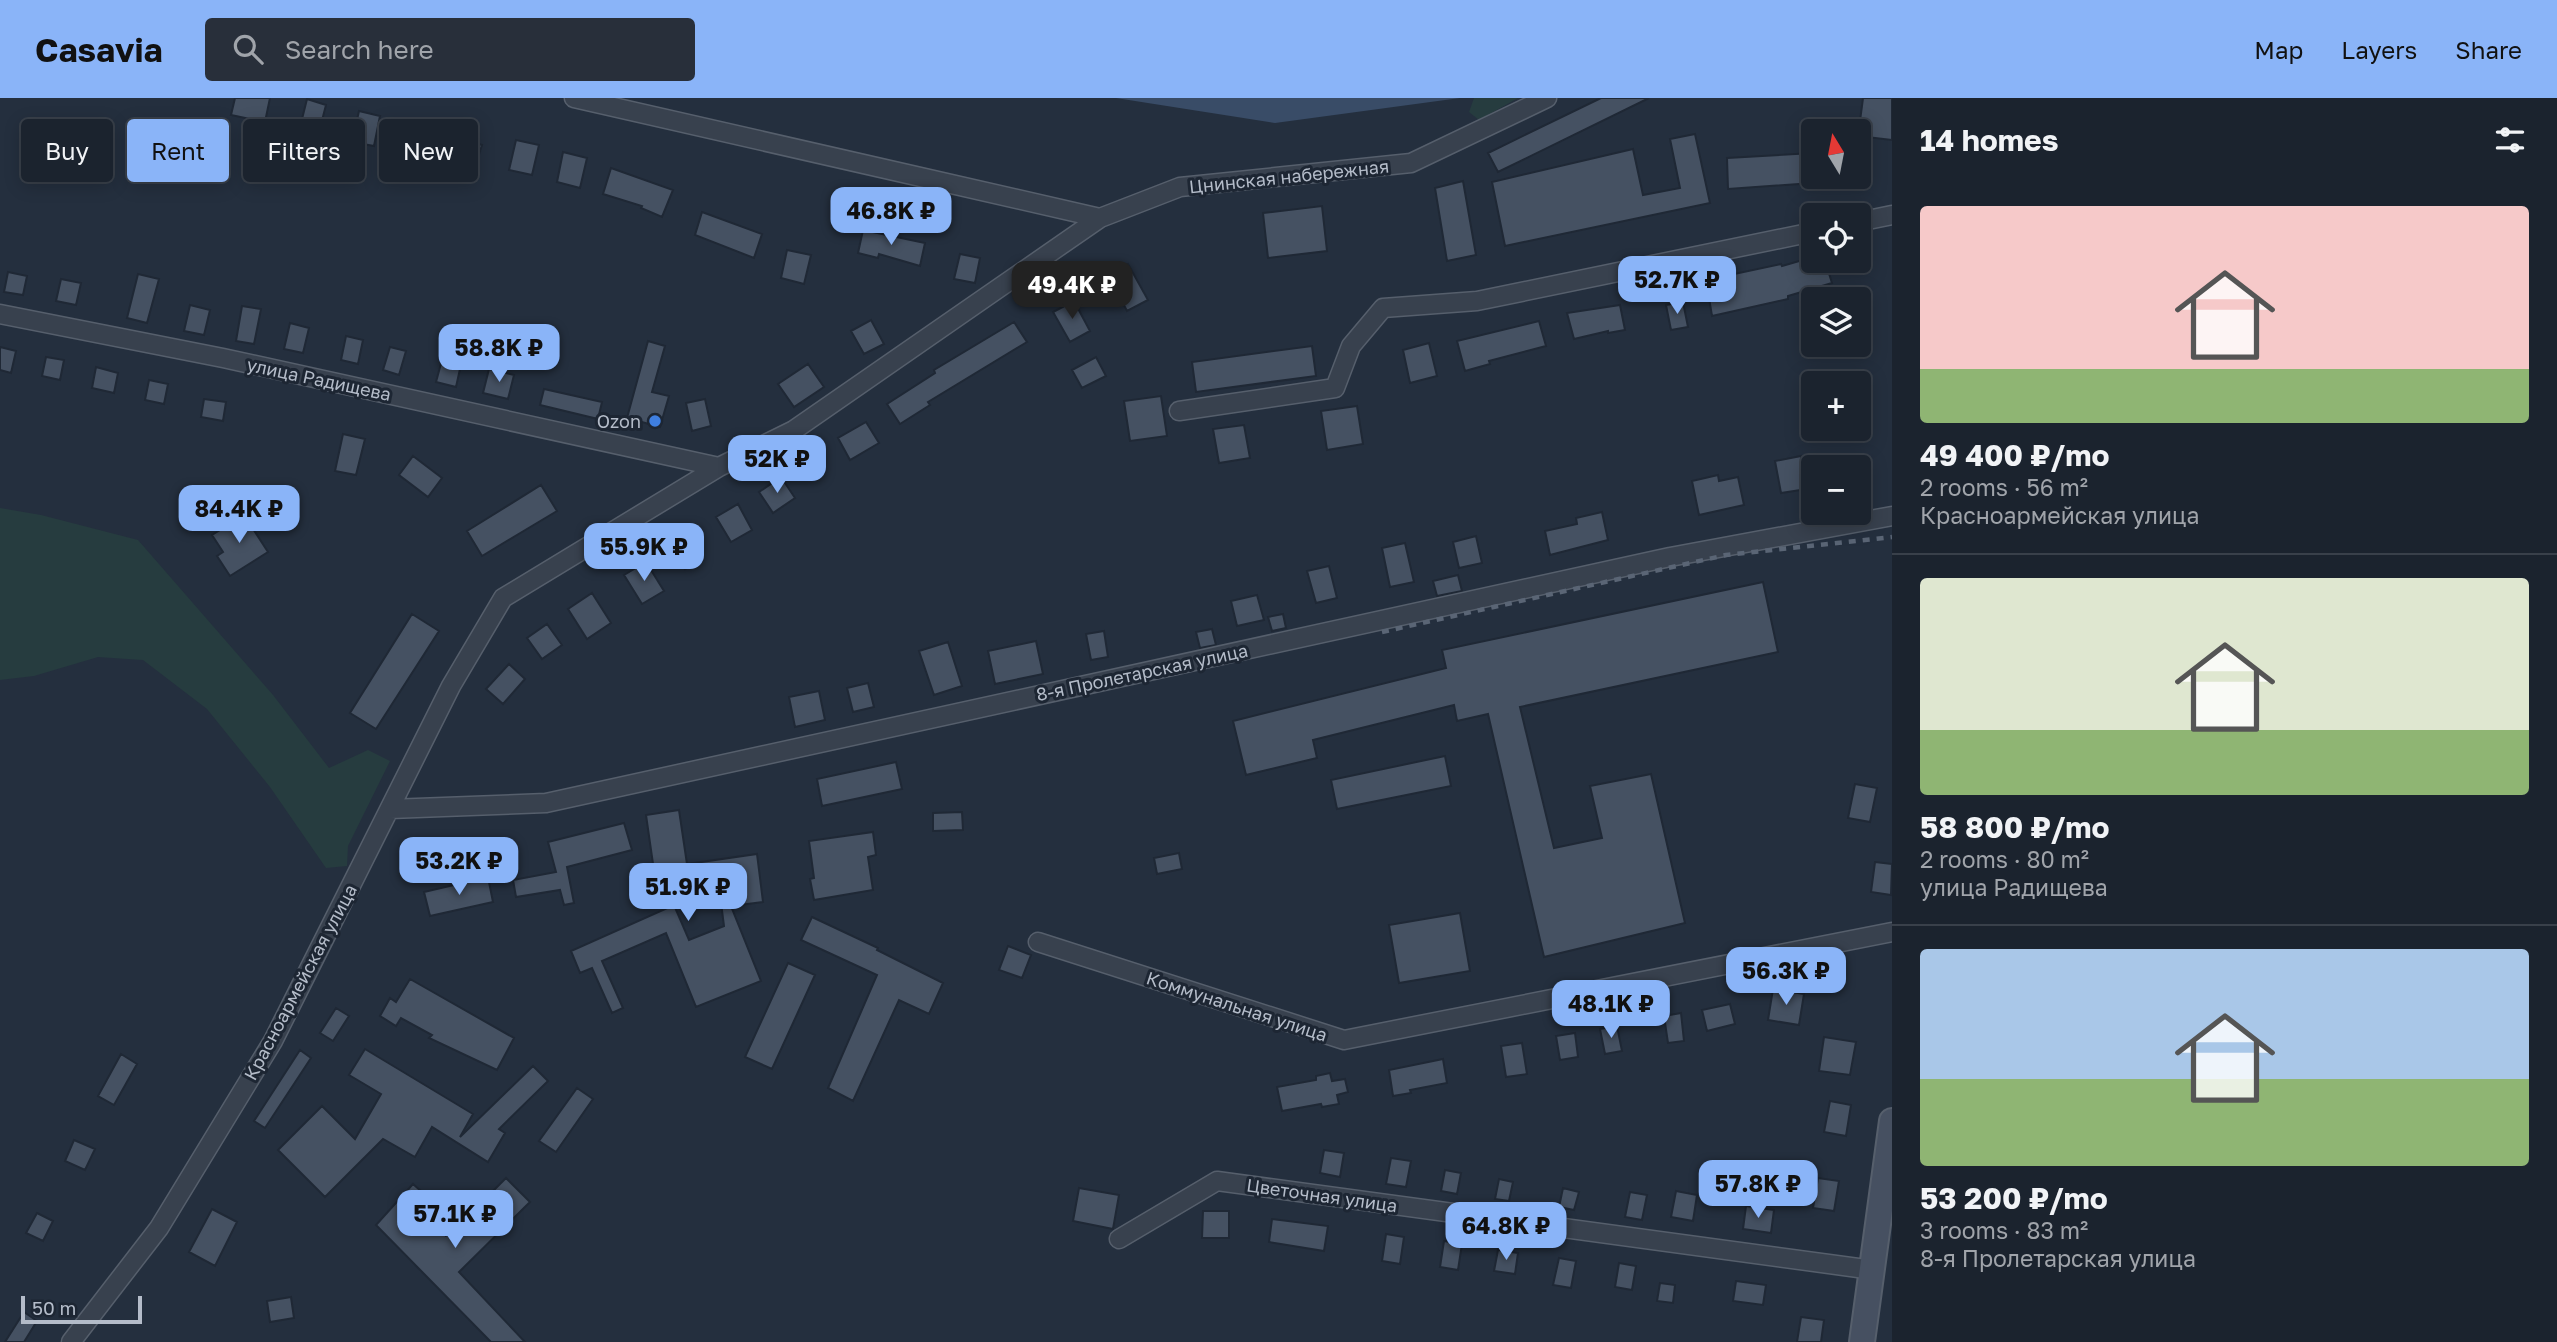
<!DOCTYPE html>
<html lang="en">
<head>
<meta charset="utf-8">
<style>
  body { margin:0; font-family:"Golos Text",sans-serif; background:#282f3a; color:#f1f3f6; height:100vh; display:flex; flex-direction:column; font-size:26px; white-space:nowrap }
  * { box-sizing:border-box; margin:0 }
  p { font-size:23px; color:#a0a4aa }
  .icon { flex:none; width:38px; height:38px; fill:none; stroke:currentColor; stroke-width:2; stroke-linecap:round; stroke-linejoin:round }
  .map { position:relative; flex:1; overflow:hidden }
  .panel { display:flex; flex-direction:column; background:#1b232e; width:665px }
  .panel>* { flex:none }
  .banner { position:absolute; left:21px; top:21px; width:665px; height:63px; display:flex; gap:14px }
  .needle { width:46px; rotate:350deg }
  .controls { position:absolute; left:1801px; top:21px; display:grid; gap:14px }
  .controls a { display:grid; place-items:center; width:70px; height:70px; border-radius:7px; background:#1b232e; box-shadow:0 4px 18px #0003,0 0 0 2px #39404a; font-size:35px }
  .scale { position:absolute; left:21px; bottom:18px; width:121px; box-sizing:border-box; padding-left:7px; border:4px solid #b4bcc9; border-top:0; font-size:19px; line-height:24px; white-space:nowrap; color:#b4bcc9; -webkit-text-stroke:5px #1d2633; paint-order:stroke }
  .price { position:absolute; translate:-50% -60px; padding:0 16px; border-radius:14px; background:#8ab4f8; color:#111; font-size:23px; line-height:46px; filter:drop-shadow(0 2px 4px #0008) }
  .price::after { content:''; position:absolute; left:50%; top:42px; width:21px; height:16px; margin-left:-10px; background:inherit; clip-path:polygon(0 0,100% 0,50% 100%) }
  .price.selected { background:#222; color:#fff }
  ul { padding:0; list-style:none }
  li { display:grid; align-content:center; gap:14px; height:371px; padding:0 28px }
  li+li { border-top:2px solid #39404a }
  li span { display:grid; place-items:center; height:217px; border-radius:7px; color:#555 }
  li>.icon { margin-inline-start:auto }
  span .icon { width:126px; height:126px; fill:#fffc; stroke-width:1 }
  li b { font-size:30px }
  h2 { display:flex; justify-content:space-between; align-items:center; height:84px; padding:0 28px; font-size:30px }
  .chip { padding:0 24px; border-radius:7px; background:#1b232e; box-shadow:0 4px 18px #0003,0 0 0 2px #39404a; font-size:24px; line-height:63px }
  .chip.selected { background:#8ab4f8; color:#111 }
  header { display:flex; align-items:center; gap:42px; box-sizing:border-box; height:98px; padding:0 35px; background:#8ab4f8; color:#111 }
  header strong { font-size:33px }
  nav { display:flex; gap:38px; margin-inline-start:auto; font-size:24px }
  .search { width:490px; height:63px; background:#282f3a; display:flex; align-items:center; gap:18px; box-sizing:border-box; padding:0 24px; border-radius:7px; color:#a0a4aa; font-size:26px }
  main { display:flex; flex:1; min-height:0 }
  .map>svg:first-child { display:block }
  .green { fill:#263c3f }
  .water { fill:#394c67 }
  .building { fill:#455162; stroke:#1f2835; stroke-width:2 }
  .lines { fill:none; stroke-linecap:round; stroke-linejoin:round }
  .street-casing { stroke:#565f6c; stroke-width:21 }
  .secondary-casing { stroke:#565f6c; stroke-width:28 }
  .street { stroke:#38414e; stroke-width:18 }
  .secondary { stroke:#465061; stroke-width:24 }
  .rail { stroke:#5a6575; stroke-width:4.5; stroke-dasharray:7 7; stroke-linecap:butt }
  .shop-dot { fill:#3f7fe0; stroke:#1d2633; stroke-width:2.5 }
  .labels { text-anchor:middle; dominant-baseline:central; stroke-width:6; stroke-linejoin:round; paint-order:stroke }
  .street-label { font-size:18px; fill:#b4bcc9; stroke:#1d2633 }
  .poi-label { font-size:18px; fill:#b4bcc9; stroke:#1d2633; text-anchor:end }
</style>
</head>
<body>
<header>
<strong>Casavia</strong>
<div class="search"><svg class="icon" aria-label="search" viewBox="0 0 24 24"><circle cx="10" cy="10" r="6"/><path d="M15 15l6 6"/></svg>Search here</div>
<nav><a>Map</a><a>Layers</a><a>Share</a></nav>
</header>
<main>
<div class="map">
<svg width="1892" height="1244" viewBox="0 0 1892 1244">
  <rect width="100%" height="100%" fill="#242f3e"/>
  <path class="green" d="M1474 0H1518L1479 22 1469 14Z
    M0 410 41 417 138 442 273 597 329 670 368 652 390 663 348 748 347 768 326 770 270 689 207 611 143 562 98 559 34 578 0 582Z"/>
  <path class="water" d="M1116 0H1460L1275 25Z"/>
  <path class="building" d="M235 0H270L265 24 231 17Z
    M1601 0H1649L1498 74 1488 55Z
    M1863 0H1892V42L1858 38Z
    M307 1 326 7 318 38 299 33Z
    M359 13 380 18 374 48 352 44Z
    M184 21 213 28 206 62 176 55Z
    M409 25 482 47 472 78 448 71 449 64 402 51Z
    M1695 36 1710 105 1505 148 1492 84 1633 51 1643 97 1680 90 1670 41Z
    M516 42 539 47 532 77 509 72Z
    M563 54 587 60 580 90 557 84Z
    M1813 55V85L1728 91 1727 60Z
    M611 70 673 92 662 119 641 110 642 108 603 96Z
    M1463 83 1476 157 1447 163 1435 90Z
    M1322 108 1327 153 1268 160 1263 115Z
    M702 114 762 136 754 160 695 137Z
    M863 132 925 145 920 168 879 156 878 160 858 155Z
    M787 152 811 157 804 186 781 180Z
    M960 156 980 160 975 185 954 181Z
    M1813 159V163H1825L1832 185 1788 198V201L1712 218 1706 182 1781 166 1782 168Z
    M1128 166 1148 202 1127 213 1108 177Z
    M8 174 27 178 23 197 4 194Z
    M138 176 159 181 147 225 127 220Z
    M61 181 81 185 76 207 56 203Z
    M1074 203 1090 233 1070 244 1053 214Z
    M1683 204 1688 229 1671 232 1666 207Z
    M190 207 210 212 204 237 184 233Z
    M1620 207 1625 232 1608 235V233L1574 241 1567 215Z
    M242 208 261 211 254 246 236 243Z
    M871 222 884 246 864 256 851 233Z
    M1539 223 1546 248 1489 263 1490 266 1465 273 1457 243Z
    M1014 224 1027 244 928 304 930 307 900 326 887 306 935 275 934 272Z
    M290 225 309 230 303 255 284 251Z
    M346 238 363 242 358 266 341 262Z
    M648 243 665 248 652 294 669 298 660 329 627 320Z
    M1429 245 1437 278 1410 285 1403 252Z
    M1312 248 1316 278 1196 294 1192 264Z
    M0 249 16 253 11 275 0 272Z
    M390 249 406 253 399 277 383 272Z
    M443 258 462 262 456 289 436 284Z
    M46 259 64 262 60 282 42 278Z
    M1096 259 1106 278 1082 290 1072 272Z
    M808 266 824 289 794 309 778 286Z
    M96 269 118 275 114 295 92 290Z
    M489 271 514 277 508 301 483 295Z
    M149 282 168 286 164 306 145 302Z
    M544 291 602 304 598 321 540 307Z
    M1161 298 1167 338 1130 343 1124 303Z
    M204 301 226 304 223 323 201 319Z
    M705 301 711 328 692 333 686 305Z
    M1357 308 1363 346 1327 352 1321 313Z
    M866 324 879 345 850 362 838 340Z
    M1244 327 1250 360 1219 365 1213 331Z
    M343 336 365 341 356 377 335 373Z
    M413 358 442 380 428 399 399 377Z
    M1801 358 1807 391 1781 395 1775 363Z
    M1718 377 1719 383 1738 379 1744 407 1699 417 1692 383Z
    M781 379 795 400 773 415 759 394Z
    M541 387 557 413 482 458 467 433Z
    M738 406 752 432 731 444 716 419Z
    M1602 414 1608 442 1550 457 1545 433 1577 426 1576 420Z
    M244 417 268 454 230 478 217 458 223 454 212 437Z
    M689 436 703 460 685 471 671 447Z
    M1476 438 1482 465 1459 470 1453 444Z
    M1405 445 1414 484 1390 489 1382 450Z
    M646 464 664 493 642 506 624 477Z
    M1329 468 1337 500 1316 505 1307 473Z
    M1458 477 1462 493 1437 498 1433 483Z
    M1763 484 1778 554 1520 609 1554 750 1602 740 1590 688 1651 676 1685 825 1544 859 1488 616 1457 623 1454 607 1313 642 1317 660 1246 677 1233 623 1446 570 1442 552Z
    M592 495 611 525 587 541 568 511Z
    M1257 497 1264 522 1237 528 1231 503Z
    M412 516 439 533 376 631 350 615Z
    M1283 516 1286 530 1272 533 1268 519Z
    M547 526 562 547 542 561 527 540Z
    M1212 531 1216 547 1200 550 1196 534Z
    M1104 533 1108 559 1091 562 1086 536Z
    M1036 543 1043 576 995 586 988 553Z
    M948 544 962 588 934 597 919 553Z
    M509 566 525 581 503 606 486 591Z
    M868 585 874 609 853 614 847 590Z
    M819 593 825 622 795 629 789 599Z
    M1445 658 1451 688 1337 711 1331 682Z
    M896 664 902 691 822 708 817 681Z
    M1855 686 1877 690 1870 724 1848 720Z
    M679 712 687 766 757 756 763 804 731 808 761 883 696 909 666 835 602 863 623 910 612 915 592 870 580 875 571 853 674 807 689 842 724 828 719 789 707 790 705 778 685 781 684 769 654 773 646 717Z
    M962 714 963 732 933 733V715Z
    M624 725 632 752 567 769 574 805 564 807 560 792 516 799 513 782 556 774 548 744Z
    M873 734 876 757 868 759 873 792 814 802 810 781 814 780 809 743Z
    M1179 755 1182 771 1157 776 1154 760Z
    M1875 764 1892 766 1891 797 1871 794Z
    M488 779 493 804 430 818 424 794Z
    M1460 815 1470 873 1399 885 1389 827Z
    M812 819 878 850 877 852 943 885 929 916 899 902 853 1003 828 990 877 877 801 842Z
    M1008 848 1031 857 1022 880 999 872Z
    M788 865 815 877 772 971 745 959Z
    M410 881 514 940 497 972 429 940 432 937 401 920 396 928 380 918 390 900 396 904Z
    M1773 891 1804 896 1799 927 1768 922Z
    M1730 906 1735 926 1707 933 1702 912Z
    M336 910 349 918 333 943 320 935Z
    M1681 915 1684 943 1668 945 1664 918Z
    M1617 928 1622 953 1605 956 1600 931Z
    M1575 935 1578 959 1560 962 1556 938Z
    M1824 939 1856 944 1850 977 1819 973Z
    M1522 945 1527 976 1506 979 1501 948Z
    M365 951 473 1016 460 1039 533 968 548 983 499 1031 505 1035 488 1064 432 1029 415 1059 383 1041 325 1099 278 1052 322 1008 355 1041 381 996 349 977Z
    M300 952 311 960 265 1030 254 1023Z
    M121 956 137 966 114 1007 98 998Z
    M1443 961 1447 985 1410 992 1411 995 1393 998 1389 972Z
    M1330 975 1332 983 1345 981 1348 994 1337 997 1339 1006 1322 1009 1321 1006 1282 1013 1277 989 1316 982V978Z
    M577 990 593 1001 556 1054 539 1043Z
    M1830 1003 1851 1007 1846 1038 1824 1034Z
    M74 1042 95 1051 85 1072 65 1063Z
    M1324 1052 1344 1055 1340 1079 1320 1075Z
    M1391 1060 1411 1063 1406 1089 1386 1086Z
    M1445 1072 1461 1075 1457 1096 1441 1093Z
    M506 1080 530 1104 459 1174 525 1244H491L376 1127 413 1086 431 1102 422 1113 449 1133 447 1137 451 1135 457 1140 480 1119 476 1110Z
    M1818 1080 1839 1083 1834 1113 1813 1110Z
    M1499 1081 1513 1084 1509 1103 1495 1101Z
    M1079 1090 1119 1097 1113 1131 1073 1123Z
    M1563 1090 1579 1094 1574 1112 1559 1109Z
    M1676 1093 1697 1097 1693 1123 1671 1119Z
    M1630 1094 1647 1097 1642 1122 1625 1119Z
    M1746 1108 1774 1112 1771 1135 1743 1131Z
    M212 1111 237 1124 215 1168 189 1154Z
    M1203 1113H1229V1140H1202Z
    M37 1115 53 1123 43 1143 26 1135Z
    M1272 1121 1328 1128 1324 1153 1269 1144Z
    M1386 1136 1404 1139 1400 1166 1382 1163Z
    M1444 1143 1462 1146 1458 1172 1440 1169Z
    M1498 1152 1518 1155 1515 1176 1494 1173Z
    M1559 1160 1576 1163 1571 1190 1553 1187Z
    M1619 1165 1636 1168 1632 1192 1615 1189Z
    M1736 1183 1766 1187 1763 1207 1733 1203Z
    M1660 1185 1675 1187 1673 1205 1657 1203Z
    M291 1199 294 1220 270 1224 267 1203Z
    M24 1214 37 1223 24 1244H5Z
    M1801 1219 1824 1222 1821 1244H1797Z"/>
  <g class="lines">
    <defs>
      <path id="street" d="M574 0 1100 120
        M1858 124 1892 117
        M0 216 223 260 719 369
        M1179 313 1335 290 1351 248 1383 210 1477 203 1813 134
        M390 711 546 705 1670 459 1892 418
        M1038 844 1344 942 1892 834
        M1119 1141 1217 1083 1873 1172
        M71 1244 159 1130 273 943 451 588 503 500 719 369 794 332 1100 120 1180 89 1411 65 1547 0"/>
      <path id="secondary" d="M1862 1244 1892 1023"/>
    </defs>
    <use href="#street" class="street-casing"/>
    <use href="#secondary" class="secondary-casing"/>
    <use href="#street" class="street"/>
    <use href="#secondary" class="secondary"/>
    <path class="rail" d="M1382 534 1726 457 1892 439"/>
  </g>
  <circle class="shop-dot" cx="655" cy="323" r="7"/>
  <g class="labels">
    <g class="street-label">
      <text transform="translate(1289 78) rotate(-6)">Цнинская набережная</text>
      <text transform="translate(319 281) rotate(12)">улица Радищева</text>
      <text transform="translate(1142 574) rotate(-12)">8-я Пролетарская улица</text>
      <text transform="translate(300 884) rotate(-62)">Красноармейская улица</text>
      <text transform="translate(1237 908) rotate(18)">Коммунальная улица</text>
      <text transform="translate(1322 1097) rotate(8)">Цветочная улица</text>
    </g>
    <g class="poi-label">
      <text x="641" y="323">Ozon</text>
    </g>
  </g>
</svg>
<div class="controls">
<a><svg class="needle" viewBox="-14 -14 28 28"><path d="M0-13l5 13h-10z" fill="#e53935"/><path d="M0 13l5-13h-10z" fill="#a0a4aa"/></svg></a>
<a><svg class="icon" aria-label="locate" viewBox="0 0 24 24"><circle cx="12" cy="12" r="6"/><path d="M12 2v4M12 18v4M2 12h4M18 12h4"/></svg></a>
<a><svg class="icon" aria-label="layers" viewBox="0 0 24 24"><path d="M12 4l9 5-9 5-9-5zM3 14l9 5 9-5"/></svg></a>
<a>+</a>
<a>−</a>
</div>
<div class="scale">50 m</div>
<b class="price" style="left:891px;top:149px">46.8K ₽</b>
<b class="price" style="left:1677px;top:218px">52.7K ₽</b>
<b class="price selected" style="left:1072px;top:223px">49.4K ₽</b>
<b class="price" style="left:499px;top:286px">58.8K ₽</b>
<b class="price" style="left:777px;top:397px">52K ₽</b>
<b class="price" style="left:239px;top:447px">84.4K ₽</b>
<b class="price" style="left:644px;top:485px">55.9K ₽</b>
<b class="price" style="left:459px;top:799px">53.2K ₽</b>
<b class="price" style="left:688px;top:825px">51.9K ₽</b>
<b class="price" style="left:1786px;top:909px">56.3K ₽</b>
<b class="price" style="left:1611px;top:942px">48.1K ₽</b>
<b class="price" style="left:1758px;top:1122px">57.8K ₽</b>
<b class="price" style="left:455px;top:1152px">57.1K ₽</b>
<b class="price" style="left:1506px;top:1164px">64.8K ₽</b>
<div class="banner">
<a class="chip">Buy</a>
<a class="chip selected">Rent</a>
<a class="chip">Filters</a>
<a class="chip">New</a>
</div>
</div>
<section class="panel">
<h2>14 homes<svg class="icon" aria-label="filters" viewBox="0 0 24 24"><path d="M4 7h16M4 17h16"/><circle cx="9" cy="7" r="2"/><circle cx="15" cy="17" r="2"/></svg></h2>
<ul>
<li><span style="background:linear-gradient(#f6c9c9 75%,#8fb573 0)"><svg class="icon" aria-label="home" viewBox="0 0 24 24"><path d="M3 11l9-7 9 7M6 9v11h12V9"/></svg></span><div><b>49 400 ₽/mo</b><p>2 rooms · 56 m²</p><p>Красноармейская улица</p></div></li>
<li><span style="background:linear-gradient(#dfe7d0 70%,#8fb573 0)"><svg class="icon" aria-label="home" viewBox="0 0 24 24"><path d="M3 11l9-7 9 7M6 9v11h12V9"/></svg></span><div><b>58 800 ₽/mo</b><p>2 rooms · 80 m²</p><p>улица Радищева</p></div></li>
<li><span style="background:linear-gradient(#a9c7e8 60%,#8fb573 0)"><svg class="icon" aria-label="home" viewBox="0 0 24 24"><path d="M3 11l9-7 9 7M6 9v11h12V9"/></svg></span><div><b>53 200 ₽/mo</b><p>3 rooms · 83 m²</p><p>8-я Пролетарская улица</p></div></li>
</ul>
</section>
</main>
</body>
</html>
